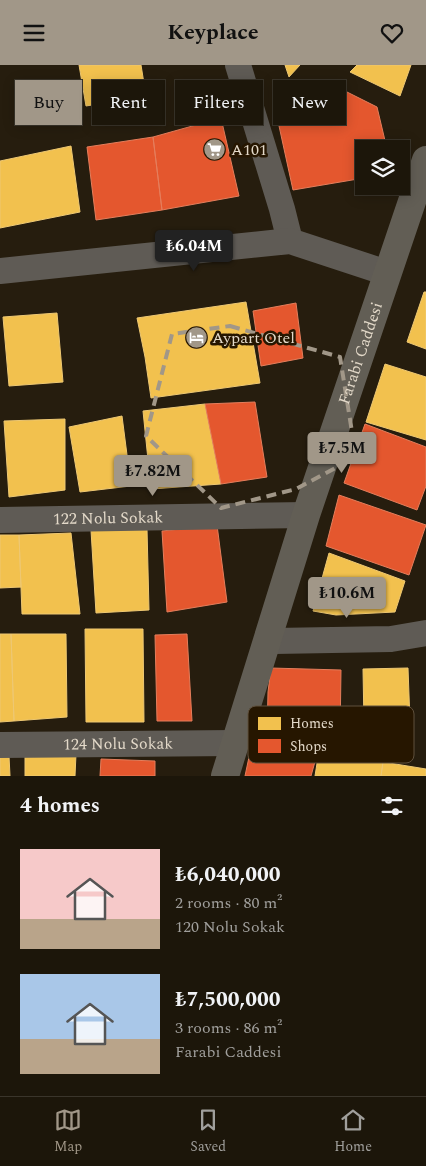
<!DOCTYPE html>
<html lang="en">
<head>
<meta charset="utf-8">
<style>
  body { margin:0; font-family:Spectral,serif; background:#251f13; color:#f1f3f6; height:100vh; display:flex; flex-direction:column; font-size:19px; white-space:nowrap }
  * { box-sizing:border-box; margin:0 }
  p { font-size:16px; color:#a09f9c }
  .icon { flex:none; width:28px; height:28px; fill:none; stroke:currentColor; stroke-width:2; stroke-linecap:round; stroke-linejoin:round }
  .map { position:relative; height:711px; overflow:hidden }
  .panel { display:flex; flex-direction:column; background:#1c160a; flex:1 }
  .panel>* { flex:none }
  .hud { position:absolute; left:15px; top:15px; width:396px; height:45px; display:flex; gap:10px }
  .fabs { position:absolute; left:355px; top:75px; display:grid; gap:10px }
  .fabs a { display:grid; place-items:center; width:55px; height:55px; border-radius:0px; background:#1c160a; box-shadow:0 2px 12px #0003,0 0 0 1px #3a352b; font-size:25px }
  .price { position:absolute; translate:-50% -42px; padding:0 11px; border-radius:5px; background:#a19788; color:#111; font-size:16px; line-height:32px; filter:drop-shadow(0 1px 2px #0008) }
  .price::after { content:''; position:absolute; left:50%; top:30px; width:15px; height:11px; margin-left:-8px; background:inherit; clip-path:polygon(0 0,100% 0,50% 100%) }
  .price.selected { background:#222; color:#fff }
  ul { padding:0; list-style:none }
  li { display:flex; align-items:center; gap:15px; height:125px; padding:0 20px }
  li span { display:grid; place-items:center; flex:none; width:140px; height:100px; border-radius:0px; color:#555 }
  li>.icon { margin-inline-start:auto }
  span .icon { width:60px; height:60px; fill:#fffc; stroke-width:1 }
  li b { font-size:21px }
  h2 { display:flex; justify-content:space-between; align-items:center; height:60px; padding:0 20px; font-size:21px }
  .chip { padding:0 18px; border-radius:0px; background:#1c160a; box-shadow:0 2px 12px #0003,0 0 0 1px #3a352b; font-size:18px; line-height:45px }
  .chip.selected { background:#a19788; color:#111 }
  header { display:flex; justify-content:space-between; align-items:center; height:65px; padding:0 20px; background:#a19788; color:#111; font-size:22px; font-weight:700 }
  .dock { display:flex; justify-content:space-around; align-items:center; height:70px; border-top:1px solid #3a352b; background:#1c160a; font-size:14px; color:#a09f9c }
  .dock a { display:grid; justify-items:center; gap:2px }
  .dock .selected { color:#a19788 }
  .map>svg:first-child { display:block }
  .homes { fill:#f2c14e; stroke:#eec873 }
  .shops { fill:#e4572e; stroke:#e47e5c }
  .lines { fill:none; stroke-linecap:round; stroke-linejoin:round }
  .street { stroke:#5f5b55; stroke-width:26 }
  .secondary { stroke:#625e55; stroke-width:28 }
  .marked { fill:none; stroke:#a19788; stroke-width:4; stroke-dasharray:10 6; stroke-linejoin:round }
  .labels { text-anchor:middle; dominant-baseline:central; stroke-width:5; stroke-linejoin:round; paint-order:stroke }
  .poi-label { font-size:16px; fill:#e3d9c9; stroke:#261600; text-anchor:start }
  .street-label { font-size:16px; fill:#e3d9c9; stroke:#261600 }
  .key { fill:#261600; stroke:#5f503c; stroke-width:1 }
  .key-label { font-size:14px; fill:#e3d9c9 }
</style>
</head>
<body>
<header><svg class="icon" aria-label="menu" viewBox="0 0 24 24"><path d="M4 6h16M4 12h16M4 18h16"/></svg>Keyplace<svg class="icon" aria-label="heart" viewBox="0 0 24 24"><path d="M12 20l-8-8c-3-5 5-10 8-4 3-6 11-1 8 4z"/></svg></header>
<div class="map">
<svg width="426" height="711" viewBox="0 0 426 711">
  <rect width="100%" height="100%" fill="#261d0e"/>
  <path class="homes" d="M79 0H141L146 31 86 41Z
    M285 0H300L289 12Z
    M357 0H411L400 31 350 7Z
    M71 81 80 147 0 163V96Z
    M424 227H426V284L407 277Z
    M246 237 260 318 151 333 145 292 137 253Z
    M57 248 63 317 9 321 3 252Z
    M385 299 426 312V375L366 357Z
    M205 339 221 419 151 424 143 346Z
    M122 351 131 421 80 427 69 362Z
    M65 354V425L9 432 4 356Z
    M147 464 149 545 96 548 91 465Z
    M71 468 80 549H22L19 470Z
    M0 470H19L21 522 0 523Z
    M329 488 405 516 395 547 336 550 313 546Z
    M85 564H143L144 657H86Z
    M0 569H11L14 656 0 657Z
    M11 569H66L67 652 14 656Z
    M408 603 410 657 364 659 363 604Z
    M319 686 383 697 381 711H315Z
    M25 688 76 689 75 711H25Z
    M0 691H9L10 711H0Z
    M383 697 426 704V711H381Z"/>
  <path class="shops" d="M347 27 377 42 387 84H364V113L293 125 274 38Z
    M221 53 239 131 162 145 153 72Z
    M153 72 162 145 96 155 87 82Z
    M296 238 303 293 261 301 253 246Z
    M255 337 267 412 221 419 205 339Z
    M365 359 426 382V421L417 445 344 418Z
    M339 430 426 460 409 510 326 481Z
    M217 460 227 537 167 547 162 466Z
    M187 569 192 656H157L155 570Z
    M271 603 341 605 340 672 267 671 268 627Z
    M252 678 316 693 311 711H245Z
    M101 694 155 696V711H100Z"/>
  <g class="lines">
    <g class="street">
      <path d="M238 0 282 144 290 176"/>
      <path d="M0 206 290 176 387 208"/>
      <path id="s1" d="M0 455 306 450"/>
      <path d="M268 574 274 576 391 574 426 568"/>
      <path id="s2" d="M0 680 235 678"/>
    </g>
    <path class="secondary" id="s3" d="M225 711 306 450 426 95"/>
  </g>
  <path class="marked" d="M230 261 340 292 356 392 296 424 221 443 146 371 172 269Z"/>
  <defs>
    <symbol id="supermarket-disc" viewBox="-11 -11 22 22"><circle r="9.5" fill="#a19788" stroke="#261600"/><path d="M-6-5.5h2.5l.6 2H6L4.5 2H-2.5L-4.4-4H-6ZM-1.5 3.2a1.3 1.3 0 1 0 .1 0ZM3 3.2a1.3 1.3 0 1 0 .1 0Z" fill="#fff"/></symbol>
    <symbol id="hotel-disc" viewBox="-11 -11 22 22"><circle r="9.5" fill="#a19788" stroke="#261600"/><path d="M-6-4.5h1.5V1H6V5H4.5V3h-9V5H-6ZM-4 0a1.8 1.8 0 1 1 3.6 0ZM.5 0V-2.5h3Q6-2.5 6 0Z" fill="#fff"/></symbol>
  </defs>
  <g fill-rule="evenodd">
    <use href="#supermarket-disc" x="202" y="72" width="25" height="25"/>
    <use href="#hotel-disc" x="184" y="260" width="25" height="25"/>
  </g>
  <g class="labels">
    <g class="poi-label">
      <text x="231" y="85">A101</text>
      <text x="212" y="273">Aypart Otel</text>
    </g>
    <g class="street-label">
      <text stroke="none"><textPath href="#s3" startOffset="444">Farabi Caddesi</textPath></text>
      <text stroke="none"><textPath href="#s1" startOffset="108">122 Nolu Sokak</textPath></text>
      <text stroke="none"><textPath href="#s2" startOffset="118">124 Nolu Sokak</textPath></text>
    </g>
  </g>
  <rect x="248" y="641" width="166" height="57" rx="8" class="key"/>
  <rect x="258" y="652" width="23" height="13" fill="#f2c14e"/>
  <rect x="258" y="674" width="23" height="14" fill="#e4572e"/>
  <g class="key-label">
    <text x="290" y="663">Homes</text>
    <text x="290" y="686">Shops</text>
  </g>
</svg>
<div class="fabs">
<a><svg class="icon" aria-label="layers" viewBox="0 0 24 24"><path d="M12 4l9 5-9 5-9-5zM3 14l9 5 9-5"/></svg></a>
</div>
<b class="price selected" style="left:194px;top:207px">₺6.04M</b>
<b class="price" style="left:342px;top:409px">₺7.5M</b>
<b class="price" style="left:153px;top:432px">₺7.82M</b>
<b class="price" style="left:347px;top:554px">₺10.6M</b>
<div class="hud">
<a class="chip selected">Buy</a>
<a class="chip">Rent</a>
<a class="chip">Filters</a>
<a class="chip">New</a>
</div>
</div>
<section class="panel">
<h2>4 homes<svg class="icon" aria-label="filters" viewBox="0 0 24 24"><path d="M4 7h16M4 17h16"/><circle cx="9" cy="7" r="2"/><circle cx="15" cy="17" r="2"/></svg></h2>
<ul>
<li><span style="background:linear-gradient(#f6c9c9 70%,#b9a48a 0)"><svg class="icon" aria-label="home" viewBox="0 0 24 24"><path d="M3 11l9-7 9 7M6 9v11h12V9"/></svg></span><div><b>₺6,040,000</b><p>2 rooms · 80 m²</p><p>120 Nolu Sokak</p></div></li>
<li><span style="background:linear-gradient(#a9c7e8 65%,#b9a48a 0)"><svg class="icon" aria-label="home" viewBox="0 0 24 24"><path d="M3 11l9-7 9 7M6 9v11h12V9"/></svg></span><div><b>₺7,500,000</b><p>3 rooms · 86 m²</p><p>Farabi Caddesi</p></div></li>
</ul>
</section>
<nav class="dock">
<a class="selected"><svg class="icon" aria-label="map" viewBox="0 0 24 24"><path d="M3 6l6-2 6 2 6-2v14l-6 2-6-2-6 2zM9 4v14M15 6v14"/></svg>Map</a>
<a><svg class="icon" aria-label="saved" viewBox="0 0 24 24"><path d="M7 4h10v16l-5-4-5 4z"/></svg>Saved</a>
<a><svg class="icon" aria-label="home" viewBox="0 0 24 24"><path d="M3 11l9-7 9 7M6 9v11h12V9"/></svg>Home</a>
</nav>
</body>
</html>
